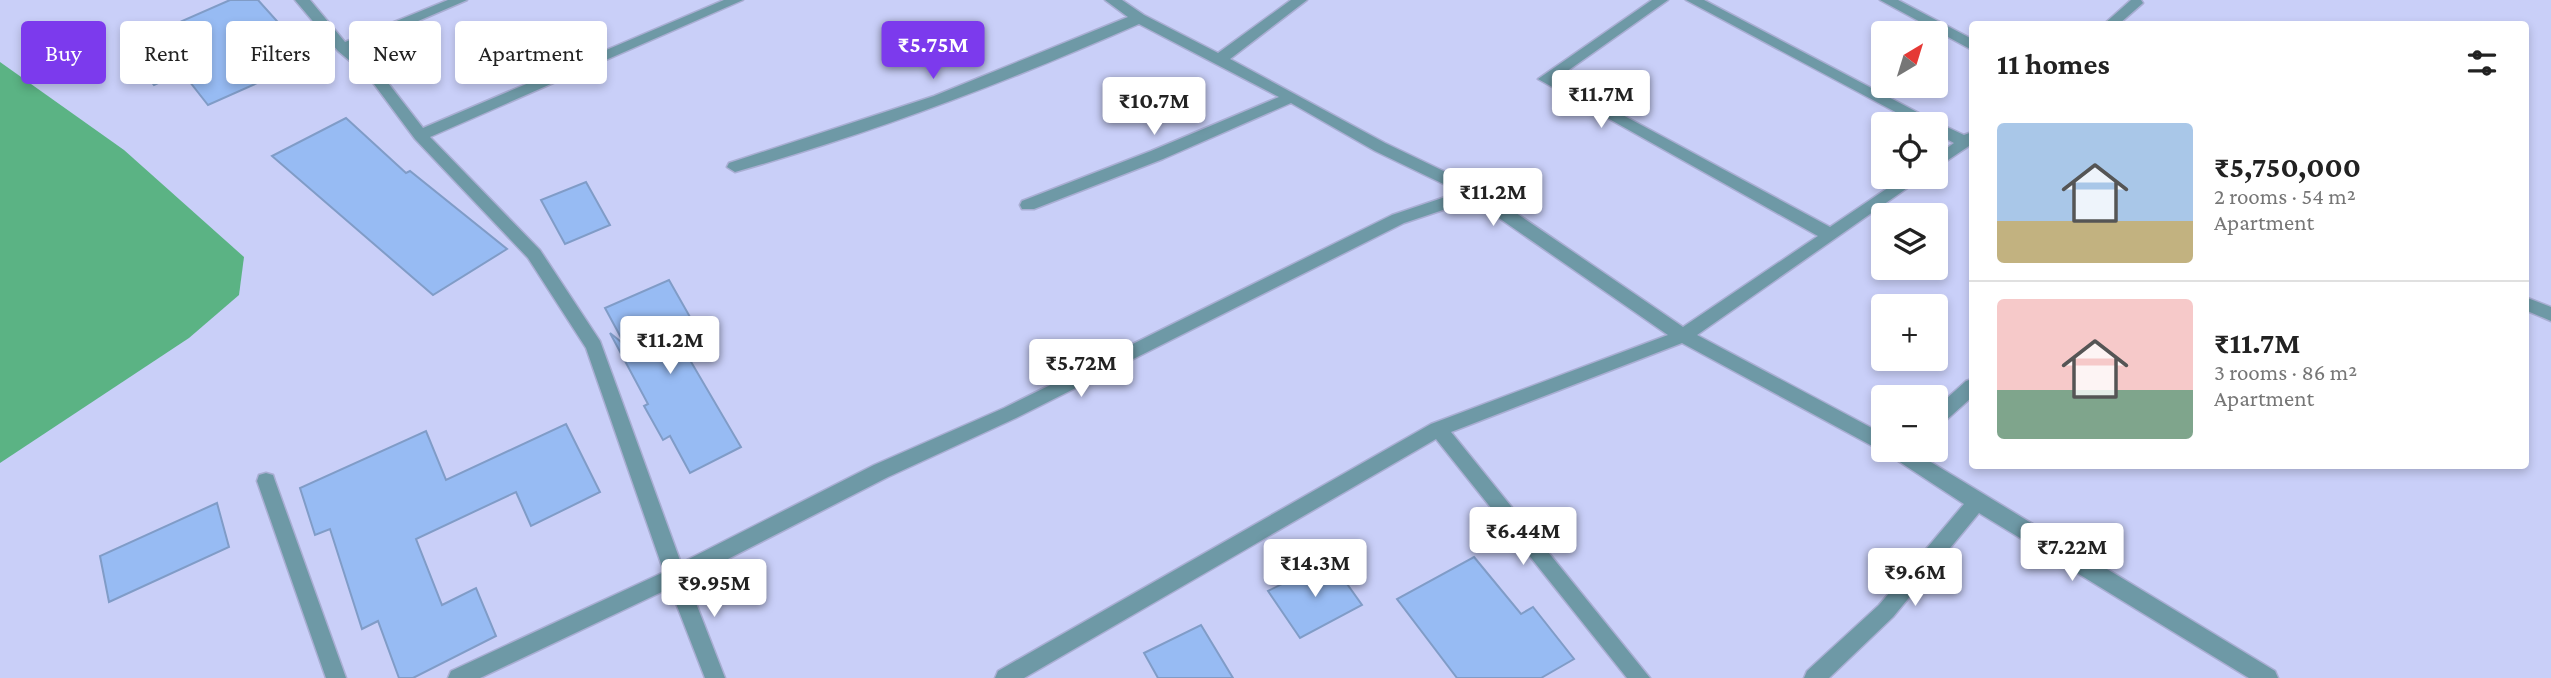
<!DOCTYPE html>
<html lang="en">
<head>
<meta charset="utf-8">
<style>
  body { margin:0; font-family:"Crimson Pro",serif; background:#f2f2f2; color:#222; height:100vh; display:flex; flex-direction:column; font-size:26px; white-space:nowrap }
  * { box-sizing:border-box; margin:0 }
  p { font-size:23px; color:#767676 }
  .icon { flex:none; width:38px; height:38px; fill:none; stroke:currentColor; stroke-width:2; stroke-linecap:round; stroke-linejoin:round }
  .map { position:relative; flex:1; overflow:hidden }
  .drawer { position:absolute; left:1969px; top:21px; width:560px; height:448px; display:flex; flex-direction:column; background:#fff; border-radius:7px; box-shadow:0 4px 10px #0003 }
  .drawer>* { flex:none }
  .hud { position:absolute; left:21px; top:21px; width:665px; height:63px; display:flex; gap:14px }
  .needle { width:46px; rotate:38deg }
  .fabs { position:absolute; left:1871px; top:21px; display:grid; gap:14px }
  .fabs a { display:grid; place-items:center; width:77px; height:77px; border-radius:7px; background:#fff; box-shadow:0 4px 10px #0003; font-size:35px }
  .price { position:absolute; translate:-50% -60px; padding:0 16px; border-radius:7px; background:#fff; color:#222; font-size:23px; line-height:46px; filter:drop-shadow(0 2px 4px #0008) }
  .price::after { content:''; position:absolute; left:50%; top:42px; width:21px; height:16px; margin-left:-10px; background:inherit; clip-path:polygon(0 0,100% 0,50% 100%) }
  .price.selected { background:#7c3aed; color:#fff }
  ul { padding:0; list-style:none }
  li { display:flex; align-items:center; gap:21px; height:175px; padding:0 28px }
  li+li { border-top:2px solid #e0e0e0 }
  li span { display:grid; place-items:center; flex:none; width:196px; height:140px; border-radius:7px; color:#555 }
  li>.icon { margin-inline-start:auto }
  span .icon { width:84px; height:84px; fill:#fffc; stroke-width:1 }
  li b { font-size:30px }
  h2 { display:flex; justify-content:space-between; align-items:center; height:84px; padding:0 28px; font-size:30px }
  .tag { padding:0 24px; border-radius:7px; background:#fff; box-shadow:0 4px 10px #0003; font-size:24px; line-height:63px }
  .tag.selected { background:#7c3aed; color:#fff }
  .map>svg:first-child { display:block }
  .water { fill:#5bb384 }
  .building { fill:#97bbf3; stroke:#809cc7; stroke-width:2 }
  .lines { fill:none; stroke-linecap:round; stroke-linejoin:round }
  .minor-casing { stroke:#a9aed3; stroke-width:3 }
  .minor { fill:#6e99a6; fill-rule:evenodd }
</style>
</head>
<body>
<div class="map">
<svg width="2551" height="678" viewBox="0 0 2551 678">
  <rect width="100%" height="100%" fill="#c9cff8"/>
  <path class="water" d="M0 62 124 150 244 257 239 295 189 338 0 463Z"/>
  <path class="building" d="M230 0H258L311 59 208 105 182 72 154 85 130 54 190 29 182 21Z
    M346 118 406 173 410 171 507 249 433 295 272 156Z
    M586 182 610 225 565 244 541 200Z
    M669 280 690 317 670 326 741 447 690 473 670 436 663 440 644 406 648 404 610 333 625 345 605 308Z
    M566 424 600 492 531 526 516 492 416 539 442 605 476 588 496 636 413 678H399L378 621 362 629 330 529 315 535 300 488 426 431 446 480Z
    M217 503 229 547 109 602 100 556Z
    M1474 557 1521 614 1533 607 1574 659 1541 678H1457L1397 599Z
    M1330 560 1362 605 1300 638 1268 591Z
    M1201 625 1233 678H1158L1144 653Z"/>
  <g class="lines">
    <defs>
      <path id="minor" d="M295 0H310L345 42 448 0H467L353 49 378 70 423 128 724 0H743L430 137 540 250 600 341 681 563 874 465 1004 408 1392 215 1460 192 1375 151 1291 103 1163 159 1034 209H1022L1020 205 1022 201 1151 151 1279 97 1139 24C1007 82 873 133 735 172L727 167 729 163 934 96 1128 17 1105 0H1122L1144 15 1218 53 1291 0H1307L1230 59 1385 143 1481 189 1683 327 1818 236 1538 79 1652 0H1668L1556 79 1830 227 1904 177H1923L1697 335 1883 434V450H1885L1876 448 1682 343 1451 432 1650 678H1627L1436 439 1024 678H995L998 671 1431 424 1668 335 1473 200 1404 223 1016 418 888 477 687 580 725 678H705L670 588 480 678H448L451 671 664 572 586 348 528 258 415 139 368 76 338 51Z
        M1686 0H1704L1936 122 1964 135 1972 132V144L1936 168V156L1954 143 1936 133V124H1918Z
        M1880 0H1898L1972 39V50Z
        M2131 0H2141L2143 3 2119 24H2104Z
        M2525 297 2551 307V321L2525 310Z
        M1972 379V397L1942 424 1936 426V408L1966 381Z
        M1887 450H1911L2275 671 2278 678H2249L1979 513 1893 617 1829 678H1804L1807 671 1879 605 1964 504 1889 455Z
        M266 473 273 475 275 481 346 678H326L257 481 259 475Z"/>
    </defs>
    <use href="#minor" class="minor-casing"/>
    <use href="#minor" class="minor"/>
  </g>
</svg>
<div class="fabs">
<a><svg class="needle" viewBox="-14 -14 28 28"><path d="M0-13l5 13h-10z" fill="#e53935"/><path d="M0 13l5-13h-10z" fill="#767676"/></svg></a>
<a><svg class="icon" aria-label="locate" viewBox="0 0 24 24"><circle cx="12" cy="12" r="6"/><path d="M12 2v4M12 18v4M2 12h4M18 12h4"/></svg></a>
<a><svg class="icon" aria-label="layers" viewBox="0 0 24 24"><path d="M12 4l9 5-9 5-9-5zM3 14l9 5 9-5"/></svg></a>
<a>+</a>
<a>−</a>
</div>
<b class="price selected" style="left:933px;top:81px">₹5.75M</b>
<b class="price" style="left:1601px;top:130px">₹11.7M</b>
<b class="price" style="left:1154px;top:137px">₹10.7M</b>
<b class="price" style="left:1493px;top:228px">₹11.2M</b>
<b class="price" style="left:670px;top:376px">₹11.2M</b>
<b class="price" style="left:1081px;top:399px">₹5.72M</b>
<b class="price" style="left:1523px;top:567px">₹6.44M</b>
<b class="price" style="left:2072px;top:583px">₹7.22M</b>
<b class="price" style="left:1315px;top:599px">₹14.3M</b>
<b class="price" style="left:1915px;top:608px">₹9.6M</b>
<b class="price" style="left:714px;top:619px">₹9.95M</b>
<div class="hud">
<a class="tag selected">Buy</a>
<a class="tag">Rent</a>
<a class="tag">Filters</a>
<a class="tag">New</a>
<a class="tag">Apartment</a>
</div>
<section class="drawer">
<h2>11 homes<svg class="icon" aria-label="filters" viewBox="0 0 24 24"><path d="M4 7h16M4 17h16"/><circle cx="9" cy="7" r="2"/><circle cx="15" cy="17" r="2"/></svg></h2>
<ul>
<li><span style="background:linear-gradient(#a9c7e8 70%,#c2b280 0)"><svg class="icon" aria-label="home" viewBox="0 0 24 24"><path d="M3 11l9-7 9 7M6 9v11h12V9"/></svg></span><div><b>₹5,750,000</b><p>2 rooms · 54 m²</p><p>Apartment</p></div></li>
<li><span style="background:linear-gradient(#f6c9c9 65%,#7fa58c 0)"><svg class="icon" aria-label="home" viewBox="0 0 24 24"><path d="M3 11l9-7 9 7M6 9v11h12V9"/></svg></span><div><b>₹11.7M</b><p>3 rooms · 86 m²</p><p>Apartment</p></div></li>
</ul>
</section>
</div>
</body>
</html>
